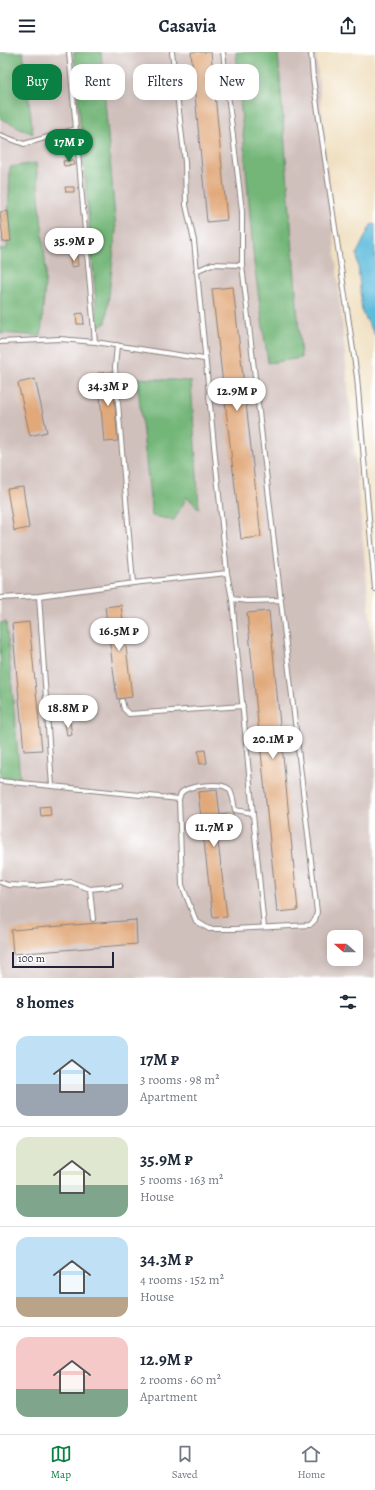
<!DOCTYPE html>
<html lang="en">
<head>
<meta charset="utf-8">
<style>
  body { margin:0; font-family:Alegreya,serif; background:#f2f2f3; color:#1f2937; height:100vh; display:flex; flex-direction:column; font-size:15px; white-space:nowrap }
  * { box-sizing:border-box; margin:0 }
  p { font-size:13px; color:#747a83 }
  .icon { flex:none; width:22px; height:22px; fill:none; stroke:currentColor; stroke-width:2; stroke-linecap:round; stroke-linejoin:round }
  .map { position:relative; height:926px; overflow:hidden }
  .side { display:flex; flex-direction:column; background:#fff; flex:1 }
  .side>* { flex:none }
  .banner { position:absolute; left:12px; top:12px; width:351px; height:36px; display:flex; gap:8px }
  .needle { width:26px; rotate:290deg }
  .controls { position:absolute; left:327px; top:878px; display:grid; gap:8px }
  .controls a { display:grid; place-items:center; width:36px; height:36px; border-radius:8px; background:#fff; box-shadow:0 2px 10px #0003; font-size:20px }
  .scale { position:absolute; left:12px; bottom:10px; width:102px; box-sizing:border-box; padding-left:4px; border:2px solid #22223b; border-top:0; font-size:11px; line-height:14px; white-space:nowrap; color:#22223b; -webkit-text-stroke:3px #fff; paint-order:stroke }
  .price { position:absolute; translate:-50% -34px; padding:0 9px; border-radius:14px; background:#fff; color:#222; font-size:13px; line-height:26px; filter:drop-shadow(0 1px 2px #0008) }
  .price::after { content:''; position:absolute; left:50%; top:24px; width:12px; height:9px; margin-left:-6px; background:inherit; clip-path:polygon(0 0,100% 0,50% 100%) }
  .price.active { background:#0b8043; color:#fff }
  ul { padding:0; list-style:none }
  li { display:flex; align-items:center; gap:12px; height:100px; padding:0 16px }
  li+li { border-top:1px solid #e0e1e3 }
  li span { display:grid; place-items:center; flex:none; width:112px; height:80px; border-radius:12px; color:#555 }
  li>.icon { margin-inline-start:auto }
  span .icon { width:48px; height:48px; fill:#fffc; stroke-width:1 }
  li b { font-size:17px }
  h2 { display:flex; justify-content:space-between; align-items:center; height:48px; padding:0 16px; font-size:17px }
  .pill { padding:0 14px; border-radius:12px; background:#fff; box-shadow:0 2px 10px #0003; font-size:14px; line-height:36px }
  .pill.active { background:#0b8043; color:#fff }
  header { display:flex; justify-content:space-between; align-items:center; height:52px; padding:0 16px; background:#fff; font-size:18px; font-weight:600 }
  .menu { display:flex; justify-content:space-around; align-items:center; height:56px; border-top:1px solid #e0e1e3; background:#fff; font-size:11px; color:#747a83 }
  .menu a { display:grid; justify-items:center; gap:2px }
  .menu .active { color:#0b8043 }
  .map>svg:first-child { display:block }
  .industrial { fill:#d0c0bc; fill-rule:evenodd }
  .forest { fill:#73b678; stroke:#4a6c5a }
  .water { fill:#5ebcdc; stroke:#406f8c }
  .building { fill:#e1a97a }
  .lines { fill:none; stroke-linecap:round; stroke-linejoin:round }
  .service-casing { stroke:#89817e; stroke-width:6 }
  .service { stroke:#fff; stroke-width:4 }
</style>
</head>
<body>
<header><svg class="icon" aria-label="menu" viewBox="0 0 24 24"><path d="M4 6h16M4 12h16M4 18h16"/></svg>Casavia<svg class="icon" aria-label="share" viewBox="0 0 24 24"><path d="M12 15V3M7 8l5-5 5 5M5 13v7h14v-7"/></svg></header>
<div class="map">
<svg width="375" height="926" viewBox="0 0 375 926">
  <rect width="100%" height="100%" fill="#fff"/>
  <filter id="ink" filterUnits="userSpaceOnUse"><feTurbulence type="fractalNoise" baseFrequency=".025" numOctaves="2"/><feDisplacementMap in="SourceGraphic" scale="8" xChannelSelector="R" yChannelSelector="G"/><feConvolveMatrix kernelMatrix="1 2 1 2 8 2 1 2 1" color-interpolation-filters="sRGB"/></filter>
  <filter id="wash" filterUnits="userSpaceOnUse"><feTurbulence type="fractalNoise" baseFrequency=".012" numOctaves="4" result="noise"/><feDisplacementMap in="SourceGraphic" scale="16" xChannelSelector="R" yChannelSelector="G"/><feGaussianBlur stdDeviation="0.9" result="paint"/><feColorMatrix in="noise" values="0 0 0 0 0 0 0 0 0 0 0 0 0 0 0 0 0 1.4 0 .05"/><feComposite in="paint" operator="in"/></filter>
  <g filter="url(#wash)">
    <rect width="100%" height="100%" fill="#f0e0c1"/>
    <path class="industrial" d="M0 0H316L375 615V926H0ZM334 885H356V907H334Z"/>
    <path class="forest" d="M0 0H23L33 82 0 66Z
      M74 0H101L116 178 106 271 98 274Z
      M236 0H278L301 306 268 311 254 211Z
      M36 111 46 218 41 284 0 281V197H7L10 115Z
      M137 326 191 329 199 457 187 445 174 468 152 464Z
      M6 570 20 726V727H0V571Z"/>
    <path class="water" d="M375 172V283L362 260 357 201 371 173Z"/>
    <g id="blocks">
      <path class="building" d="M191 0H211L227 168 207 170Z
        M74 108 75 113 64 114 63 109Z
        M65 135H74V140H66Z
        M8 159 11 189 3 190 0 160Z
        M77 204 78 214 71 215 70 205Z
        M233 235 261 485 241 487 212 237Z
        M83 261 84 272H77L76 262Z
        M112 320 118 389 104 390 98 321Z
        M35 327 47 380 30 384 18 331Z
        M23 435 29 476 14 479 7 437Z
        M121 553 132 645 117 647 105 555Z
        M269 559 298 858 277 860 247 561Z
        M29 570 42 698 24 699 12 572Z
        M70 670 72 683 67 684 65 671Z
        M205 698 207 711 200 712 198 699Z
        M217 738 220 763 233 761 234 771 216 773 227 865 213 866 198 740Z
        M50 754 51 763 41 764 40 755Z
        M136 868 137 892 13 902 11 878Z"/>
    </g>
  </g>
  <g filter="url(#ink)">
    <use href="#blocks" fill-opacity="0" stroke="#89817e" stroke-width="1"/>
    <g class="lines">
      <defs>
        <path id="service" d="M172 0 185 110 186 153 194 189 216 414 227 521 232 547 264 875
          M311 0 313 26 357 325 375 537
          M76 77 95 290
          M0 83 24 92 76 77 69 0
          M196 219 212 212 242 213
          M0 290 60 287 95 290 204 307
          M117 293 115 315 133 531
          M39 544 52 734 179 747 182 833 196 869 209 877H234L310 873 315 868 317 860 242 213V159L223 0
          M0 546 39 544 133 531 227 521
          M232 547 247 549 281 548
          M122 649 124 657 129 662 243 654
          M0 729 52 734
          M179 747C180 745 180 743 181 741 188 733 222 730 229 737 233 742 234 752 235 758L252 761
          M0 830 8 833 34 834 71 830 90 837 120 834
          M90 837 93 867"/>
      </defs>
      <use href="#service" class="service-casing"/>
      <use href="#service" class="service"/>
    </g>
  </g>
</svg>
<div class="controls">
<a><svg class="needle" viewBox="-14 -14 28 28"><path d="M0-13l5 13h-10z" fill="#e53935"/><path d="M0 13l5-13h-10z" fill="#747a83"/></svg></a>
</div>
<div class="scale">100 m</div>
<b class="price active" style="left:69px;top:111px">17M ₽</b>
<b class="price" style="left:74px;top:210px">35.9M ₽</b>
<b class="price" style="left:108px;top:355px">34.3M ₽</b>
<b class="price" style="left:237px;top:360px">12.9M ₽</b>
<b class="price" style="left:119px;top:600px">16.5M ₽</b>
<b class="price" style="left:68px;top:677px">18.8M ₽</b>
<b class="price" style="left:273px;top:708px">20.1M ₽</b>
<b class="price" style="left:214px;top:796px">11.7M ₽</b>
<div class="banner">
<a class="pill active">Buy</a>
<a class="pill">Rent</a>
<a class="pill">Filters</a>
<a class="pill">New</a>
</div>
</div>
<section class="side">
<h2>8 homes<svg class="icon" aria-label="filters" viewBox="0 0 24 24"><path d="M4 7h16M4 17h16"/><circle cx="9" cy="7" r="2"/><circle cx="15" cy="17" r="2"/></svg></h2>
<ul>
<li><span style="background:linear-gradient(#bfe0f5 60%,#9aa5b1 0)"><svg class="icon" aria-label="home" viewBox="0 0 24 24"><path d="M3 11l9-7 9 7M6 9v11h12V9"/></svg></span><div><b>17M ₽</b><p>3 rooms · 98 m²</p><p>Apartment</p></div></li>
<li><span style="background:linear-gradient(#dfe7d0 60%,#7fa58c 0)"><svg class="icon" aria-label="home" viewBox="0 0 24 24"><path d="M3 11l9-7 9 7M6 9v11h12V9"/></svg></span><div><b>35.9M ₽</b><p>5 rooms · 163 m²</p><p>House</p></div></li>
<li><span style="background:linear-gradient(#bfe0f5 75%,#b9a48a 0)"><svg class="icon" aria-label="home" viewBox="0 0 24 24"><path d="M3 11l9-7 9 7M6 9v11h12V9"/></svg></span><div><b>34.3M ₽</b><p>4 rooms · 152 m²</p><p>House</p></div></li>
<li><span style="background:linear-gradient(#f6c9c9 65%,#7fa58c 0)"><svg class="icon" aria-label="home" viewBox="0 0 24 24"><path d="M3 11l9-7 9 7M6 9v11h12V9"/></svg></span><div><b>12.9M ₽</b><p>2 rooms · 60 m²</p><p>Apartment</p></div></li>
</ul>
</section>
<nav class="menu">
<a class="active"><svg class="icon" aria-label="map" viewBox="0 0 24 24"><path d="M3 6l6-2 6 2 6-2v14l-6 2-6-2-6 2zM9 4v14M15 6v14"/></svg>Map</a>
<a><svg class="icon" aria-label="saved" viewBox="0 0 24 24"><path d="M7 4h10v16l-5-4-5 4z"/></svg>Saved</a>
<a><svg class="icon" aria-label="home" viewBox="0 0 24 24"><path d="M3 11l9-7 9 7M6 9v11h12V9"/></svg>Home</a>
</nav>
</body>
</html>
